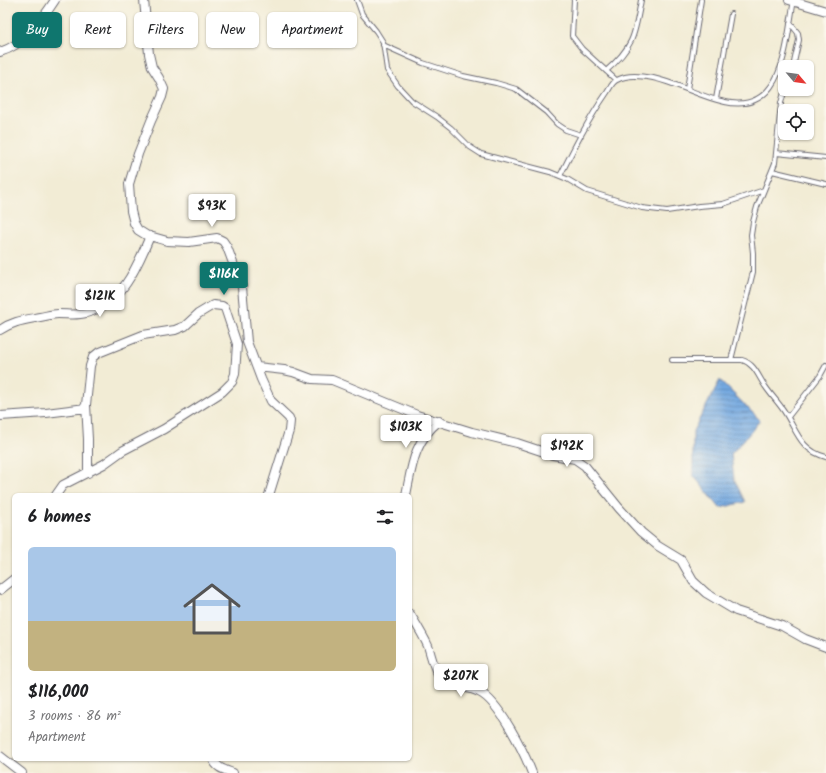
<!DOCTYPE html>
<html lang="en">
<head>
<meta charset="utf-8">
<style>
  body { margin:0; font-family:Kalam,sans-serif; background:#f2f2f2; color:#202124; height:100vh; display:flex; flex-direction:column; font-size:15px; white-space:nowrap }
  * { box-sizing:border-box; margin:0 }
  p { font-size:13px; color:#757577 }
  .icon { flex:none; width:22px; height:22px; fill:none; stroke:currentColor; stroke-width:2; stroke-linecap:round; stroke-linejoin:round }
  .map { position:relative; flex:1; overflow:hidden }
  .drawer { position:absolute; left:12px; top:493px; width:400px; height:268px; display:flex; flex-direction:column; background:#fff; border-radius:6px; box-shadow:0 1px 3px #0004 }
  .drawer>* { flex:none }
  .top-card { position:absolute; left:12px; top:12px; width:400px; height:36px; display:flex; gap:8px }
  .needle { width:26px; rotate:119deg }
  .buttons { position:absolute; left:778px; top:60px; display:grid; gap:8px }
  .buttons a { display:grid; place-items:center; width:36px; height:36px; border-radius:6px; background:#fff; box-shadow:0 1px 3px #0004; font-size:20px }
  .price { position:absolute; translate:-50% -34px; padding:0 9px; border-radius:4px; background:#fff; color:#222; font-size:13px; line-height:26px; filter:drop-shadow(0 1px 2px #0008) }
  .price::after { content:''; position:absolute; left:50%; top:24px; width:12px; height:9px; margin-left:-6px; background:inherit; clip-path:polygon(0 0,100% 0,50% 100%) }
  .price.active { background:#0f766e; color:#fff }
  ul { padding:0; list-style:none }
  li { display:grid; align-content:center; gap:8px; height:212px; padding:0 16px }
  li+li { border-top:1px solid #e0e0e0 }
  li span { display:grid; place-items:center; height:124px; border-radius:6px; color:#555 }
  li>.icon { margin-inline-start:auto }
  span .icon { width:72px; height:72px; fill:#fffc; stroke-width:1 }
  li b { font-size:17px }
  h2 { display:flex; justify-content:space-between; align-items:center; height:48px; padding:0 16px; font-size:17px }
  .pill { padding:0 14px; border-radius:6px; background:#fff; box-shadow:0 1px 3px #0004; font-size:14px; line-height:36px }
  .pill.active { background:#0f766e; color:#fff }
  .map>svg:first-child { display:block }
  .water { fill:url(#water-rules); stroke:#4a658e }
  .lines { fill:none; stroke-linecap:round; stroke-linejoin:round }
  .service-casing { stroke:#6b6971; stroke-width:6 }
  .minor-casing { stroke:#6b6971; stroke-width:10 }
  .service { stroke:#fff; stroke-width:4 }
  .minor { stroke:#fff; stroke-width:8 }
</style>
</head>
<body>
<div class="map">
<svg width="826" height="773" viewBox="0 0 826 773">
  <defs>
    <pattern id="water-rules" width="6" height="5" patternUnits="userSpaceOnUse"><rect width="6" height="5" fill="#73a8e0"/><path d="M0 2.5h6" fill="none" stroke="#5e88b7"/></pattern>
  </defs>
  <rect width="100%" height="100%" fill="#fbf7ec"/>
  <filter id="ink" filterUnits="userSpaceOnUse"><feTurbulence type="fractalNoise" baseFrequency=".025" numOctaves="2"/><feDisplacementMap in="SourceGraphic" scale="8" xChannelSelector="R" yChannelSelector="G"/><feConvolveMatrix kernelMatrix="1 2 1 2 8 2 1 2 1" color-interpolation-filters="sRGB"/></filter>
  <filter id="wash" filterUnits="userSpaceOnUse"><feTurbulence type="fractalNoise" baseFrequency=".012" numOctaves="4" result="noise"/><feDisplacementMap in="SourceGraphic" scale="16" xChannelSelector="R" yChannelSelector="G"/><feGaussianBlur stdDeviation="0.9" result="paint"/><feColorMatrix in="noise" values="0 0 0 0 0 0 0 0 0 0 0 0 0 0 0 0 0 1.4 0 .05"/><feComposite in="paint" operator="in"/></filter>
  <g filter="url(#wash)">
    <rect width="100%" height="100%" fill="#f2ecd5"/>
    <path class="water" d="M720 380 760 420 750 433 731 454 734 479 745 502 720 508 693 475V431Z"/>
  </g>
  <g filter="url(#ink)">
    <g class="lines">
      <defs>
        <path id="service" d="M357 0 362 14 376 31 383 42 387 70 398 86 412 101 437 117 451 128 470 147 481 154 550 172 567 179 587 191 642 208 667 211 699 206 723 204 764 190
          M574 0 572 36 582 49 616 80
          M790 23 798 33 799 40 793 67
          M383 45 423 63 463 76 496 83 516 89 546 112 557 124 566 130 581 135
          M606 71C634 47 635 34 641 0
          M687 89 701 0
          M716 99 731 14
          M776 153 826 158
          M772 171 826 184
          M560 176C574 148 588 120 606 94 609 90 612 82 617 80 628 74 641 76 653 78 677 83 700 97 725 102 785 115 786 41 794 0
          M672 360H742C755 364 758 376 765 386 771 395 778 402 784 411 797 431 800 450 826 457
          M731 360 753 272V253L751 235 753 222 757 207 775 163 781 103 785 89
          M788 417 820 376 826 365"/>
        <path id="minor" d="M144 0 149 54 152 67 159 78 164 89 162 97 151 121 138 154 129 184 131 211 134 223 138 230 146 235 167 241 189 242 217 238 223 241 227 247 242 287 247 342 261 379 271 401 289 418 290 421 289 431 269 495
          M789 0 826 11
          M0 52C24 45 42 20 55 0
          M0 330C13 321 25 320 40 317 46 316 52 314 58 314 68 314 76 316 86 313 122 304 137 267 150 236
          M257 367 284 370 293 372 312 379 332 380 417 415 472 432 517 443 553 455 575 459 585 466 619 508 641 532 658 546 681 560 693 581 706 593 736 611 782 626 805 639 826 647
          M0 416 46 413 86 408
          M56 495 63 485 104 464 122 451 164 429 222 392 232 382 235 374 237 344 225 308 222 306 213 305 198 314 185 326 175 330 143 335 98 353 93 357 90 366 86 405 88 439V473
          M406 495C412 466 414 441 439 421
          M0 590 14 579
          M410 614C416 624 423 635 428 646 431 654 434 671 440 677 452 688 466 685 479 692 499 701 524 752 532 773
          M0 756 22 773
          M213 759C216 768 225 770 233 773"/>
      </defs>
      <use href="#service" class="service-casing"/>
      <use href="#minor" class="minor-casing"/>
      <use href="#service" class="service"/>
      <use href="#minor" class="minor"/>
    </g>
  </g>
</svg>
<div class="buttons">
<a><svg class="needle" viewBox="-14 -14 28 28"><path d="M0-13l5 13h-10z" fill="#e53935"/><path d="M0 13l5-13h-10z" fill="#757577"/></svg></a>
<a><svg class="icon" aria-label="locate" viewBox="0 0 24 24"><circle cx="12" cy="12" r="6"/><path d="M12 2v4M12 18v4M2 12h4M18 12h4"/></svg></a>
</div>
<b class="price" style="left:212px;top:228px">$93K</b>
<b class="price active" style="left:224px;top:296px">$116K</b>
<b class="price" style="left:100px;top:318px">$121K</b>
<b class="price" style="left:406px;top:449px">$103K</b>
<b class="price" style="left:567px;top:468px">$192K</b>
<b class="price" style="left:461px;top:698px">$207K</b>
<div class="top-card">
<a class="pill active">Buy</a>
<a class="pill">Rent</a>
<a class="pill">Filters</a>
<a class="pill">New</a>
<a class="pill">Apartment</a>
</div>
<section class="drawer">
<h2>6 homes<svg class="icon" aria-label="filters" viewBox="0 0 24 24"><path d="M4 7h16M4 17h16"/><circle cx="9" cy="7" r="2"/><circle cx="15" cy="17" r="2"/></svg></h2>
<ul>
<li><span style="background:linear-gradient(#a9c7e8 60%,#c2b280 0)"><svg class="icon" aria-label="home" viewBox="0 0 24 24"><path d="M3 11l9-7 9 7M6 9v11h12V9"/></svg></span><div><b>$116,000</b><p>3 rooms · 86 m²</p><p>Apartment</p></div></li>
</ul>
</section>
</div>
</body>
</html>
